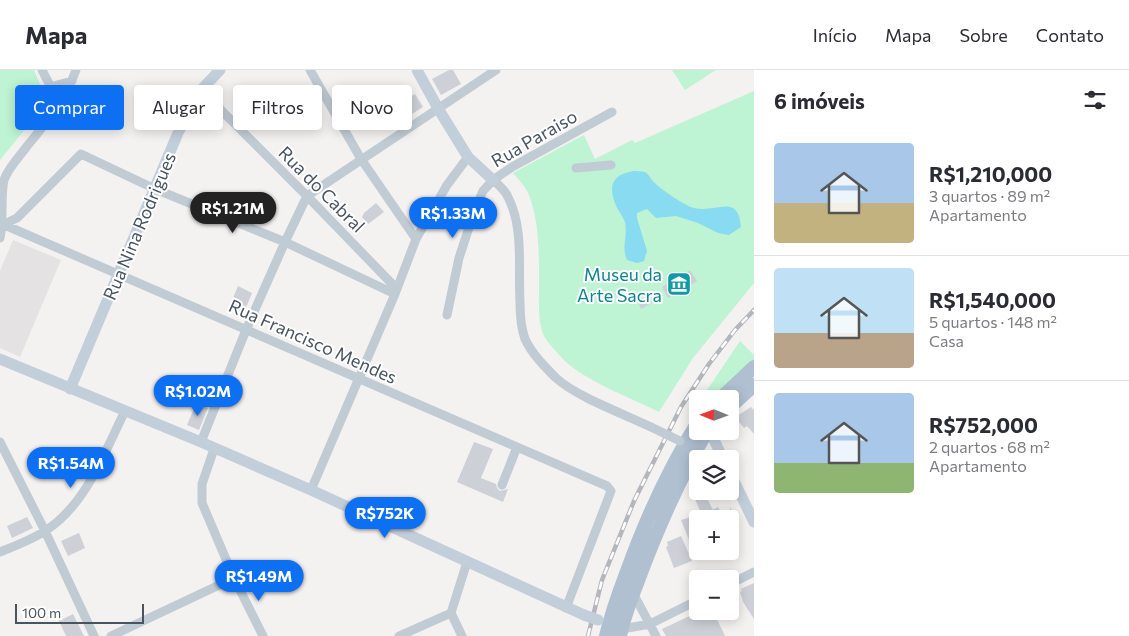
<!DOCTYPE html>
<html lang="pt">
<head>
<meta charset="utf-8">
<style>
  body { margin:0; font-family:Commissioner,sans-serif; background:#f2f2f3; color:#2b2b33; height:100vh; display:flex; flex-direction:column; font-size:19px; white-space:nowrap }
  * { box-sizing:border-box; margin:0 }
  p { font-size:16px; color:#7c7c81 }
  .icon { flex:none; width:28px; height:28px; fill:none; stroke:currentColor; stroke-width:2; stroke-linecap:round; stroke-linejoin:round }
  .map { position:relative; flex:1; overflow:hidden }
  .sheet { display:flex; flex-direction:column; background:#fff; width:375px }
  .sheet>* { flex:none }
  .hud { position:absolute; left:15px; top:15px; width:475px; height:45px; display:flex; gap:10px }
  .needle { width:32px; rotate:271deg }
  .controls { position:absolute; left:689px; top:320px; display:grid; gap:10px }
  .controls a { display:grid; place-items:center; width:50px; height:50px; border-radius:5px; background:#fff; box-shadow:0 2px 12px #0003; font-size:25px }
  .scale { position:absolute; left:15px; bottom:12px; width:129px; box-sizing:border-box; padding-left:5px; border:2px solid #485460; border-top:0; font-size:14px; line-height:18px; white-space:nowrap; color:#485460; -webkit-text-stroke:4px #fff; paint-order:stroke }
  .price { position:absolute; translate:-50% -42px; padding:0 11px; border-radius:18px; background:#0d6ff1; color:#fff; font-size:16px; line-height:32px; filter:drop-shadow(0 1px 2px #0008) }
  .price::after { content:''; position:absolute; left:50%; top:30px; width:15px; height:11px; margin-left:-8px; background:inherit; clip-path:polygon(0 0,100% 0,50% 100%) }
  .price.current { background:#222; color:#fff }
  ul { padding:0; list-style:none }
  li { display:flex; align-items:center; gap:15px; height:125px; padding:0 20px }
  li+li { border-top:1px solid #e1e1e2 }
  li span { display:grid; place-items:center; flex:none; width:140px; height:100px; border-radius:5px; color:#555 }
  li>.icon { margin-inline-start:auto }
  span .icon { width:60px; height:60px; fill:#fffc; stroke-width:1 }
  li b { font-size:21px }
  h2 { display:flex; justify-content:space-between; align-items:center; height:60px; padding:0 20px; font-size:21px }
  .chip { padding:0 18px; border-radius:5px; background:#fff; box-shadow:0 2px 12px #0003; font-size:18px; line-height:45px }
  .chip.current { background:#0d6ff1; color:#fff }
  header { display:flex; align-items:center; gap:30px; box-sizing:border-box; height:70px; padding:0 25px; background:#fff; border-bottom:1px solid #e1e1e2 }
  header strong { font-size:24px }
  nav { display:flex; gap:28px; margin-inline-start:auto; font-size:18px }
  main { display:flex; flex:1; min-height:0 }
  .map>svg:first-child { display:block }
  .education { fill:#e5e2e3 }
  .green { fill:#bef3d3 }
  .water { fill:#89dbf2 }
  .building { fill:#cdd0d6 }
  .lines { fill:none; stroke-linecap:round; stroke-linejoin:round }
  .street { stroke:#c1cbd4; stroke-width:9 }
  .secondary { stroke:#c3cedb; stroke-width:11 }
  .primary { stroke:#b0c0d1; stroke-width:14 }
  .rail-casing { stroke:#b3b6bc; stroke-width:4.5 }
  .rail { stroke:#fff; stroke-width:2.5; stroke-dasharray:8; stroke-linecap:butt }
  .street-bridge { stroke:#c1cbd4; stroke-width:9 }
  .secondary-bridge { stroke:#c3cedb; stroke-width:11 }
  .labels { text-anchor:middle; dominant-baseline:central; stroke-width:4; stroke-linejoin:round; paint-order:stroke }
  .street-label { font-size:18px; fill:#485460; stroke:#fff }
  .culture-label { font-size:18px; fill:#0d838f; stroke:#fff; text-anchor:end }
</style>
</head>
<body>
<header>
<strong>Mapa</strong>
<nav><a>Início</a><a>Mapa</a><a>Sobre</a><a>Contato</a></nav>
</header>
<main>
<div class="map">
<svg width="754" height="566" viewBox="0 0 754 566">
  <rect width="100%" height="100%" fill="#f4f1f1"/>
  <path class="education" d="M13 170 61 190 20 287 0 278V201Z"/>
  <path class="green" d="M0 0H34L42 19 43 37 0 90Z
    M672 0H716L685 20Z
    M754 21V213L693 288 659 342C631 328 583 310 563 289 556 281 545 271 542 261 538 248 539 232 539 219 539 190 540 156 530 128 527 118 520 111 513 103L584 65 595 89 632 70 635 73Z
    M740 271 754 285V291L712 329H701Z"/>
  <path class="water" d="M633 101C637 101 641 101 645 102 649 104 651 110 655 113 660 119 687 137 694 138 716 144 738 122 741 157L729 165 718 163 698 153 676 146 656 148 647 139 637 143V148L647 181 644 191 637 193 627 190C621 177 628 167 625 152 623 147 620 143 617 138 608 118 610 105 633 101Z"/>
  <path class="building" d="M449 0H453L461 14 441 25 432 9Z
    M415 24 423 37 401 51 393 37Z
    M376 133 384 142 368 154 362 147 364 143Z
    M690 200 697 211 668 228 662 217Z
    M238 216 252 223 243 245 229 238Z
    M649 225 653 232 641 239 638 232Z
    M196 334 208 338 199 360 187 355Z
    M751 337 754 340V364L747 356 744 358 735 347Z
    M474 372 493 379 481 408 496 414 497 418 500 421 508 419 503 432 457 412Z
    M704 422 713 440 702 445 694 427Z
    M718 437 722 444 730 440V437L739 454 732 458 730 449H714L716 448 712 440Z
    M698 445V466L689 470 681 450Z
    M27 447 33 458 12 468 7 456Z
    M79 463 85 478 68 486 61 471Z
    M681 466 692 491 674 498 666 477 668 476 667 472Z
    M754 513V549L743 532 740 522 742 521 741 519Z
    M700 541H713L725 566H666L662 559Z
    M73 544 84 566H66L59 551Z"/>
  <g class="lines">
    <path class="street" d="M42 0 59 33
      M310 0 361 89 416 169
      M50 17 72 11
      M201 20 307 126 397 219
      M576 98 611 95
      M493 110C499 115 505 120 508 127 524 158 518 198 520 232 520 244 521 258 525 269 532 284 545 297 556 308 577 327 624 344 651 357
      M0 153 607 416 611 421 566 538
      M2 155 17 148 81 84 155 119 285 172 395 224
      M0 168C4 149 0 129 4 110 8 98 20 86 28 75 47 52 66 28 76 0
      M447 245 459 188 475 139 483 121 493 110 512 97 612 42
      M0 372 45 461 94 566
      M201 372 246 260 285 172 307 126 496 0
      M214 379 202 414V433L234 508 263 566
      M502 415 517 377
      M311 420 395 224 416 169 447 115 468 87
      M0 482C15 476 31 470 45 461 86 435 104 383 125 341
      M730 514 754 502
      M633 523 656 566
      M451 543 462 566
      M622 559 650 554 698 530
      M111 566 234 508
      M399 566 451 543 467 492"/>
    <path class="secondary" d="M417 0 439 40 468 87 493 110
      M0 289 201 372 311 420 584 545
      M70 319 178 63 201 20 220 0
      M710 361 723 389
      M730 403 754 452"/>
    <path class="primary" d="M720 329 754 297
      M730 337 754 315
      M606 566C611 545 618 525 626 504 645 451 668 400 698 352
      M620 566C624 546 632 527 639 508 658 457 680 408 707 361"/>
    <defs>
      <path id="rail" d="M588 566 602 510 634 431 681 337 709 294 735 260 754 240"/>
    </defs>
    <use href="#rail" class="rail-casing"/>
    <use href="#rail" class="rail"/>
    <path class="street-bridge" d="M651 357 680 371"/>
    <path class="secondary-bridge" d="M584 545 598 550"/>
  </g>
  <defs>
    <symbol id="museum-square" viewBox="-11 -11 22 22"><rect x="-9" y="-9" width="18" height="18" rx="4" fill="#0f9aa8" stroke="#fff"/><path d="M0-6L6-3V-2H-6V-3ZM-5-1h2V3h-2ZM-1-1h2V3h-2ZM3-1h2V3H3ZM-6 4H6V6H-6Z" fill="#fff"/></symbol>
  </defs>
  <g fill-rule="evenodd">
    <use href="#museum-square" x="665" y="200" width="28" height="28"/>
  </g>
  <g class="labels">
    <g class="street-label">
      <text transform="translate(534 68) rotate(-30)">Rua Paraiso</text>
      <text transform="translate(322 119) rotate(45)">Rua do Cabral</text>
      <text transform="translate(139 156) rotate(-67)">Rua Nina Rodrigues</text>
      <text transform="translate(313 271) rotate(24)">Rua Francisco Mendes</text>
    </g>
    <g class="culture-label">
      <text x="662" y="204">Museu da<tspan x="662" dy="21">Arte Sacra</tspan></text>
    </g>
  </g>
</svg>
<div class="controls">
<a><svg class="needle" viewBox="-14 -14 28 28"><path d="M0-13l5 13h-10z" fill="#e53935"/><path d="M0 13l5-13h-10z" fill="#7c7c81"/></svg></a>
<a><svg class="icon" aria-label="layers" viewBox="0 0 24 24"><path d="M12 4l9 5-9 5-9-5zM3 14l9 5 9-5"/></svg></a>
<a>+</a>
<a>−</a>
</div>
<div class="scale">100 m</div>
<b class="price current" style="left:233px;top:164px">R$1.21M</b>
<b class="price" style="left:453px;top:169px">R$1.33M</b>
<b class="price" style="left:198px;top:347px">R$1.02M</b>
<b class="price" style="left:71px;top:419px">R$1.54M</b>
<b class="price" style="left:385px;top:469px">R$752K</b>
<b class="price" style="left:259px;top:532px">R$1.49M</b>
<div class="hud">
<a class="chip current">Comprar</a>
<a class="chip">Alugar</a>
<a class="chip">Filtros</a>
<a class="chip">Novo</a>
</div>
</div>
<section class="sheet">
<h2>6 imóveis<svg class="icon" aria-label="filters" viewBox="0 0 24 24"><path d="M4 7h16M4 17h16"/><circle cx="9" cy="7" r="2"/><circle cx="15" cy="17" r="2"/></svg></h2>
<ul>
<li><span style="background:linear-gradient(#a9c7e8 60%,#c2b280 0)"><svg class="icon" aria-label="home" viewBox="0 0 24 24"><path d="M3 11l9-7 9 7M6 9v11h12V9"/></svg></span><div><b>R$1,210,000</b><p>3 quartos · 89 m²</p><p>Apartamento</p></div></li>
<li><span style="background:linear-gradient(#bfe0f5 65%,#b9a48a 0)"><svg class="icon" aria-label="home" viewBox="0 0 24 24"><path d="M3 11l9-7 9 7M6 9v11h12V9"/></svg></span><div><b>R$1,540,000</b><p>5 quartos · 148 m²</p><p>Casa</p></div></li>
<li><span style="background:linear-gradient(#a9c7e8 70%,#8fb573 0)"><svg class="icon" aria-label="home" viewBox="0 0 24 24"><path d="M3 11l9-7 9 7M6 9v11h12V9"/></svg></span><div><b>R$752,000</b><p>2 quartos · 68 m²</p><p>Apartamento</p></div></li>
</ul>
</section>
</main>
</body>
</html>
